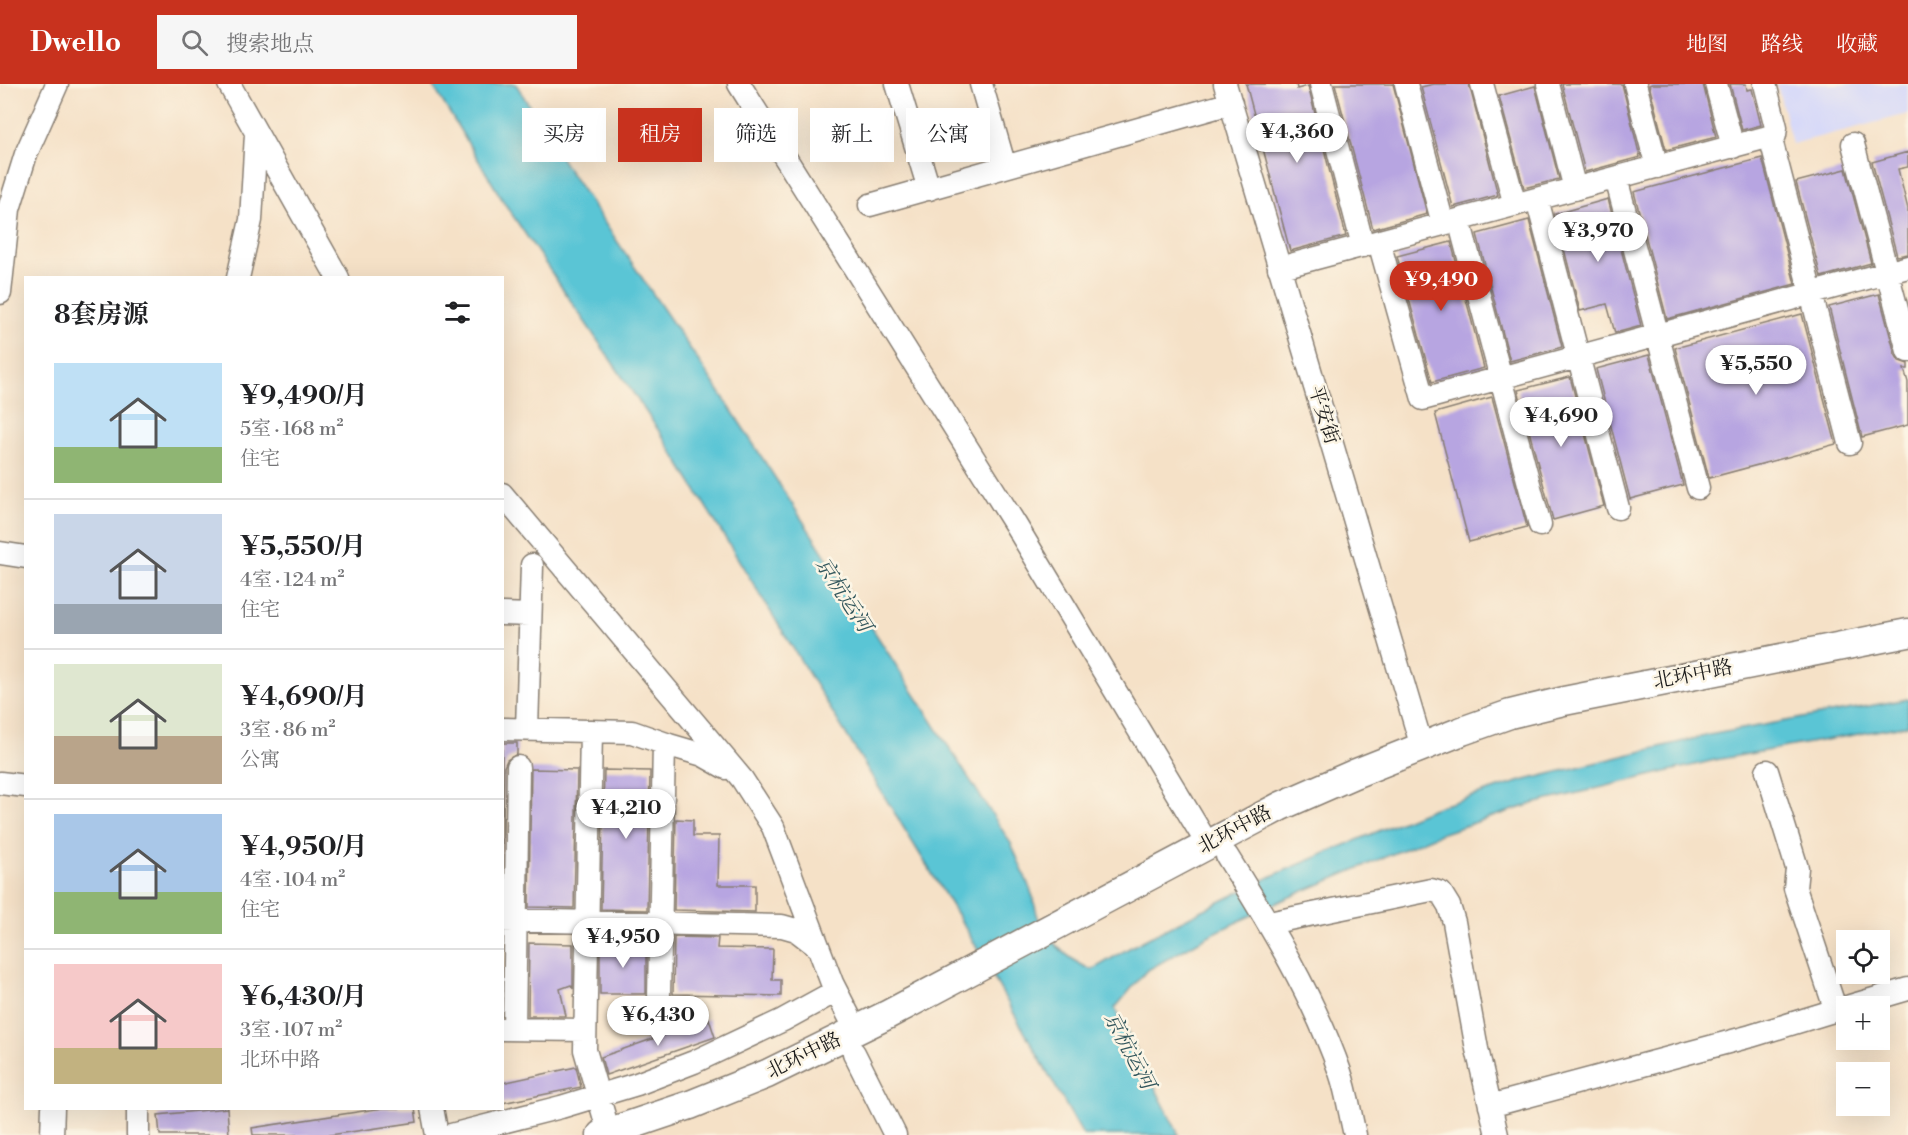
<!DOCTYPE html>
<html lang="zh">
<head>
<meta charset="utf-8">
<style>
  body { margin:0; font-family:"Libre Bodoni","Noto Serif SC",serif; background:#f6f6f6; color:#202124; height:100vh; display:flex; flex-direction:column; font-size:22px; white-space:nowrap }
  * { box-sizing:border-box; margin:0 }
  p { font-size:20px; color:#757577 }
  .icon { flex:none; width:33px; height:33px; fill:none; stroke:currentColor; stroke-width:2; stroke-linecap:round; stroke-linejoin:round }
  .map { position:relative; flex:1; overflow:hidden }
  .details { position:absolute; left:24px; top:192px; width:480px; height:834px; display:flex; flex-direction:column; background:#fff; border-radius:0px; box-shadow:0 6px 24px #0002 }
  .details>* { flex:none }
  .top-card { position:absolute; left:522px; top:24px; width:570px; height:54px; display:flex; gap:12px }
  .tools { position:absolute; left:1836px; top:846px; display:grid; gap:12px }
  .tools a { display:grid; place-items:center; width:54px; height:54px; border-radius:0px; background:#fff; box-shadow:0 6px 24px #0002; font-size:30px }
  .price { position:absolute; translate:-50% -51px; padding:0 14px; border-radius:21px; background:#fff; color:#222; font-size:20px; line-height:39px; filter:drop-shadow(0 2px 3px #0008) }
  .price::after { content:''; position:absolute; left:50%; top:36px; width:18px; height:14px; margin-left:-9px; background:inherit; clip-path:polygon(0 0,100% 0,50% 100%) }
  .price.on { background:#c8321e; color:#fff }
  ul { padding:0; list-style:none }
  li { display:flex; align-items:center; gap:18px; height:150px; padding:0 30px }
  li+li { border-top:2px solid #e0e0e0 }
  li span { display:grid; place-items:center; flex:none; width:168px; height:120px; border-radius:0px; color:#555 }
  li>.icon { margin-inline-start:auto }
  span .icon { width:72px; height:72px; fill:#fffc; stroke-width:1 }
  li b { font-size:26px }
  h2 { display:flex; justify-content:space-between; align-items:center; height:72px; padding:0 30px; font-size:26px }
  .pill { padding:0 21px; border-radius:0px; background:#fff; box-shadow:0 6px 24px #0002; font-size:21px; line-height:54px }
  .pill.on { background:#c8321e; color:#fff }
  header { display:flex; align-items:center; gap:36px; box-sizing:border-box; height:84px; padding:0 30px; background:#c8321e; color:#fff }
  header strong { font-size:28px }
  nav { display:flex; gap:33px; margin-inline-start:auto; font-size:21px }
  .search { width:420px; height:54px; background:#f6f6f6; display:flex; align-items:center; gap:15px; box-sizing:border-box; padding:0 21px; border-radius:0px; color:#757577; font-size:22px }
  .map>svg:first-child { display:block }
  .built { fill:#d5d8f9 }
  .water { fill:#5ac5d5; stroke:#3b7078; stroke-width:1.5 }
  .building { fill:#b7a5e1 }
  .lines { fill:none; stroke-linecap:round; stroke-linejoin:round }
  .minor-casing { stroke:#887e72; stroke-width:25 }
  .major-casing { stroke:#887e72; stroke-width:31 }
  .minor { stroke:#fff; stroke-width:22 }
  .major { stroke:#fff; stroke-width:28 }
  .labels { text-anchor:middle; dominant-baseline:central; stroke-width:5; stroke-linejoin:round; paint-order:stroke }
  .street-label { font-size:20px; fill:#1c1c1c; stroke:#fcf5e5 }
  .water-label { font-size:21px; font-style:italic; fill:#32575d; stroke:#fcf5e5 }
</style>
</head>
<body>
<header>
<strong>Dwello</strong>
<div class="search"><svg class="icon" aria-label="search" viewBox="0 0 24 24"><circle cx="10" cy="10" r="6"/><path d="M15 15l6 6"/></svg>搜索地点</div>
<nav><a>地图</a><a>路线</a><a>收藏</a></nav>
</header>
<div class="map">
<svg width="1908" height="1051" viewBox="0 0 1908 1051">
  <rect width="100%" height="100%" fill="#fcf5e5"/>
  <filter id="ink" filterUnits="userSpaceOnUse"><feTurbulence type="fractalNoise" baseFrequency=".0167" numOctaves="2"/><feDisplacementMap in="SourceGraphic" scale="12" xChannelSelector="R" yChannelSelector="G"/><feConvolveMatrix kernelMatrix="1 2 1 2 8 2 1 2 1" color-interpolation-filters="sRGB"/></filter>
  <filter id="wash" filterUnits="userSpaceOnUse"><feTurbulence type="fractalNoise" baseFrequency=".008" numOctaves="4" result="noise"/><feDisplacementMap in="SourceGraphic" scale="24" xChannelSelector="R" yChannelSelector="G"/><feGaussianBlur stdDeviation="1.35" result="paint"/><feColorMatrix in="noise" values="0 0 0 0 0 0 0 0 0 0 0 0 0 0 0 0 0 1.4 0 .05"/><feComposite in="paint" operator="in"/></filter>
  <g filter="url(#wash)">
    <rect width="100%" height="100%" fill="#f5e1c7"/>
    <path class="built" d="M1777 0H1908V30L1792 60Z"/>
    <path class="water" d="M432 0H516L566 82 723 313 1012 761C1019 779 1027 796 1033 813 1035 821 1036 829 1039 836 1048 858 1071 877 1092 886L1131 863 1195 830 1274 791 1431 725 1525 696 1709 651 1908 615V641L1715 676 1532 720 1440 750 1285 815 1206 853 1146 887 1115 924 1179 1051H1083L966 845 663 353 505 120Z"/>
    <g id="blocks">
      <path class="building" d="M1246 0H1296L1297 5 1308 2 1346 152 1290 167Z
        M1335 0H1393L1427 130 1373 145Z
        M1434 0H1469L1498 111 1453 123 1421 3Z
        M1562 0H1622L1640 73 1585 88Z
        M1652 0H1703L1716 53 1666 66 1649 1Z
        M1730 0H1746L1747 6 1752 5 1761 41 1742 46Z
        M1535 2 1559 95 1524 104 1499 12Z
        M1908 68V83L1898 85 1908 125V170L1897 172 1872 78Z
        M1762 74 1795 200 1667 235 1634 108Z
        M1846 85 1871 179 1821 193 1796 98Z
        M1608 115 1641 242 1615 249 1607 220 1580 227 1555 130Z
        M1529 136 1562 263 1510 277 1477 150Z
        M1451 158 1484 284 1432 298 1397 172Z
        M1879 210 1895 270 1899 277 1908 280V285H1904L1908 298V341L1862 353 1829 223Z
        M1802 230 1836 360 1709 394 1675 264Z
        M1649 271 1683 401 1630 415 1596 285Z
        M1570 293 1604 422 1553 436 1518 306Z
        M1492 313 1527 443 1469 458 1435 329Z
        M502 659H517V670L507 676 504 683 502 814Z
        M531 685 577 686 574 824 529 823Z
        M604 686 650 687 647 826 601 825Z
        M676 735 693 736V752H719L718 801H755V828L674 826Z
        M674 853 718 854 717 864 773 865 772 896H781V912L673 910Z
        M529 859 573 860V905L571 901 560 905 566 932H528Z
        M600 860 646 861V910H600Z
        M709 935 715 953 606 991 601 973Z
        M576 983 581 1003 502 1019V999Z
        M227 1024 229 1051H160L158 1031Z
        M383 1024H415L417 1038 330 1051H253L252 1044Z"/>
    </g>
  </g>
  <g filter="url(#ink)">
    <use href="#blocks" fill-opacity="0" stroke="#887e72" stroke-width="1.5"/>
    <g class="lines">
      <defs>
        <path id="minor" d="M229 0 338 194
          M739 0 1015 440 1208 761
          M897 0 929 105
          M981 0 1005 83
          M1225 0 1422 663
          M1321 0 1363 162
          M1406 0 1443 140
          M1482 0 1515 121
          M1548 0 1575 105
          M1635 0 1657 83
          M1716 0 1733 63
          M1770 52 1850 359
          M1853 60 1908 267
          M1616 94 1698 404
          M1537 115 1618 424
          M870 121 1231 19
          M1459 136 1540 441
          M1379 158 1423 315 1908 183
          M1279 184 1775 51 1776 43 1765 0
          M238 194 251 136 256 50
          M0 209 9 125 26 70 57 0
          M502 410 742 695 773 743 832 899 856 946
          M0 469 26 473
          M502 530 530 531
          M502 645 632 648 669 661 703 671 726 684
          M527 645 532 481
          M591 647 585 966 609 1049
          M1767 687 1797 784 1795 804 1836 927
          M0 699 26 702
          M1227 772C1270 841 1313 911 1340 988 1347 1008 1350 1030 1355 1051
          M502 836 782 842 796 846 818 863
          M1269 839 1431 806 1441 809 1449 822 1454 838 1477 965 1497 1051
          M659 912 664 660
          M1850 922 1908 905
          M502 945 585 946
          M514 945 518 683
          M854 969 895 1051
          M1490 1022 1751 952 1846 923
          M138 1024V1051
          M432 1024 437 1051
          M52 1051 53 1024
          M451 1051 561 1023 637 1000 694 978 783 936 836 907"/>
        <path id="major" d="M601 1051 690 1021 767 990 887 931 1281 722 1354 690 1462 647 1510 630 1564 617 1908 549"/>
      </defs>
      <use href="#minor" class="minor-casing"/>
      <use href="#major" class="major-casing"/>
      <use href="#minor" class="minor"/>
      <use href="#major" class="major"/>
    </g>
  </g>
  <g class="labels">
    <g class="street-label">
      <text transform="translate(1323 331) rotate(73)">平安街</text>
      <text transform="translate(1693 591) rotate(-11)">北环中路</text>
      <text transform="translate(1235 746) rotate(-28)">北环中路</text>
      <text transform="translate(804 972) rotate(-26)">北环中路</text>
    </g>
    <g class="water-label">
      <text transform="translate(843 511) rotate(57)">京杭运河</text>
      <text transform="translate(1129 967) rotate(62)">京杭运河</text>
    </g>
  </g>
</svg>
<div class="tools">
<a><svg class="icon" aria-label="locate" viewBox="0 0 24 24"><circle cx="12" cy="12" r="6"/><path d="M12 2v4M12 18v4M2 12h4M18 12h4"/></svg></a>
<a>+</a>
<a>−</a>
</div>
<b class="price" style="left:1297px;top:80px">¥4,360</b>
<b class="price" style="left:1598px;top:179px">¥3,970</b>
<b class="price on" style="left:1441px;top:228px">¥9,490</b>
<b class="price" style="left:1756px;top:312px">¥5,550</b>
<b class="price" style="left:1561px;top:364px">¥4,690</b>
<b class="price" style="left:626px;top:756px">¥4,210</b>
<b class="price" style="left:623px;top:885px">¥4,950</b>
<b class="price" style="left:658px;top:963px">¥6,430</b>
<div class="top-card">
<a class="pill">买房</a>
<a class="pill on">租房</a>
<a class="pill">筛选</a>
<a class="pill">新上</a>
<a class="pill">公寓</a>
</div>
<section class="details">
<h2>8套房源<svg class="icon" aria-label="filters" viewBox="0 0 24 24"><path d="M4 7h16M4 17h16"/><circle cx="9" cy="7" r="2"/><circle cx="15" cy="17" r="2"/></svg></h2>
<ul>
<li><span style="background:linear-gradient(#bfe0f5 70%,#8fb573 0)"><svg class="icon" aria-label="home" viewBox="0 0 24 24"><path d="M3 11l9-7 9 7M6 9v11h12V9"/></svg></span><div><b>¥9,490/月</b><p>5室 · 168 m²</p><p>住宅</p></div></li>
<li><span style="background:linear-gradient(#c9d6e8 75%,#9aa5b1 0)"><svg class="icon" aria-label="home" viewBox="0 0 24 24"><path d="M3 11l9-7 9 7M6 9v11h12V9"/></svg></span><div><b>¥5,550/月</b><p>4室 · 124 m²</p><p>住宅</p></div></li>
<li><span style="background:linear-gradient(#dfe7d0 60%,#b9a48a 0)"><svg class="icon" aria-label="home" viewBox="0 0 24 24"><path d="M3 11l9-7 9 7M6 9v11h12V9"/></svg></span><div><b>¥4,690/月</b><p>3室 · 86 m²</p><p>公寓</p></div></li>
<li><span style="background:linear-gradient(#a9c7e8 65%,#8fb573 0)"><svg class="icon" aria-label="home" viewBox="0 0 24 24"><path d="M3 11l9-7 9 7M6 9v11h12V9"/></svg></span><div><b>¥4,950/月</b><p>4室 · 104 m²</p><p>住宅</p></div></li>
<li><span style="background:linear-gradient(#f6c9c9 70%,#c2b280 0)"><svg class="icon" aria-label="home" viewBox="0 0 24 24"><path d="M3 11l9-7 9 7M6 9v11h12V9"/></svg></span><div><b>¥6,430/月</b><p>3室 · 107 m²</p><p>北环中路</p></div></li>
</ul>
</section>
</div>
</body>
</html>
